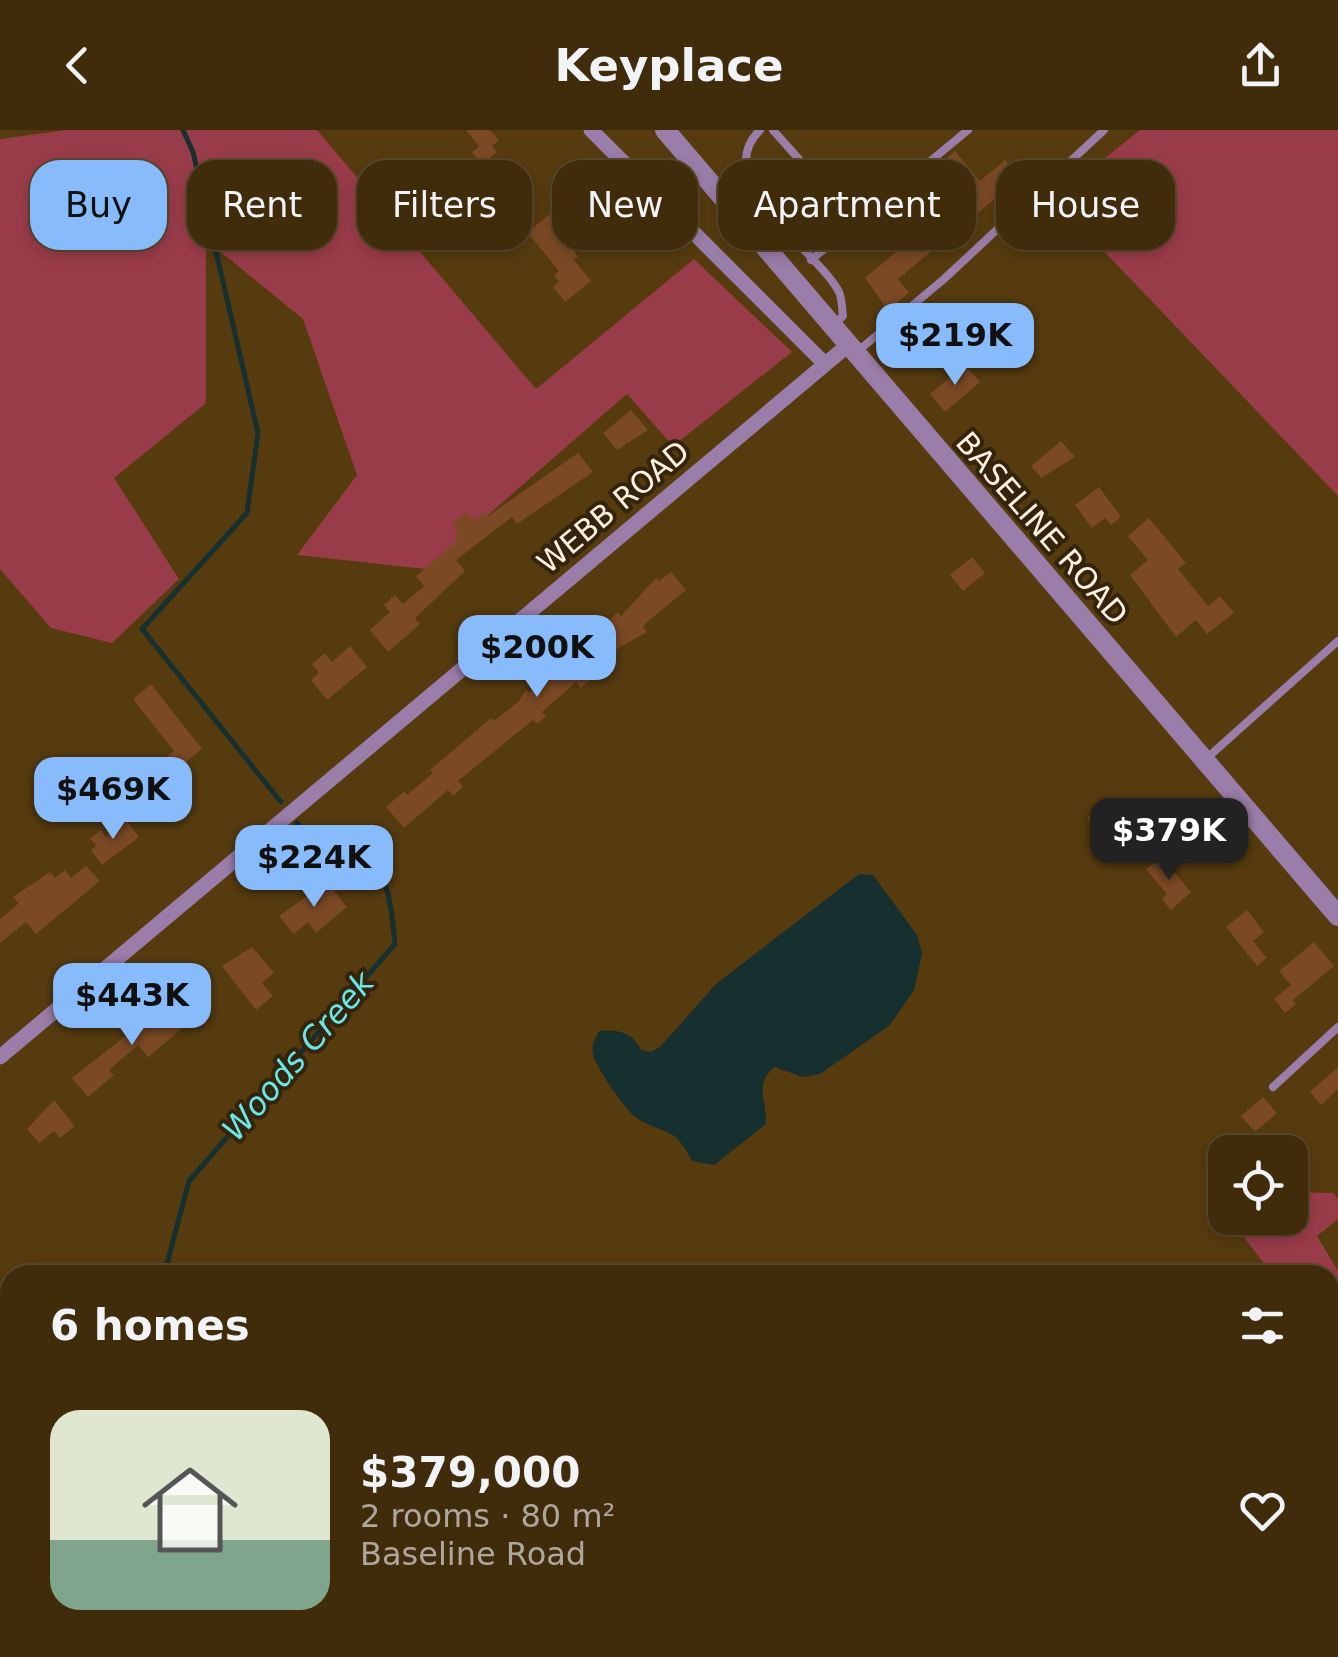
<!DOCTYPE html>
<html lang="en">
<head>
<meta charset="utf-8">
<style>
  body { margin:0; font-family:"DejaVu Sans",sans-serif; background:#4b3819; color:#f1f3f6; height:100vh; display:flex; flex-direction:column; font-size:38px; white-space:nowrap }
  * { box-sizing:border-box; margin:0 }
  p { font-size:32px; color:#aea79d }
  .icon { flex:none; width:55px; height:55px; fill:none; stroke:currentColor; stroke-width:2; stroke-linecap:round; stroke-linejoin:round }
  .map { position:relative; flex:1; overflow:hidden }
  .panel { position:absolute; left:0px; top:1135px; width:1340px; height:392px; display:flex; flex-direction:column; background:#402c0b; border-radius:30px 30px 0 0; box-shadow:0 5px 15px #0003,0 0 0 2px #59482c }
  .panel>* { flex:none }
  .top-card { position:absolute; left:30px; top:30px; width:1280px; height:90px; display:flex; gap:20px }
  .tools { position:absolute; left:1208px; top:1005px; display:grid; gap:20px }
  .tools a { display:grid; place-items:center; width:100px; height:100px; border-radius:20px; background:#402c0b; box-shadow:0 5px 15px #0003,0 0 0 2px #59482c; font-size:50px }
  .price { position:absolute; translate:-50% -85px; padding:0 22px; border-radius:20px; background:#87bbfc; color:#111; font-size:32px; line-height:65px; filter:drop-shadow(0 2px 5px #0008) }
  .price::after { content:''; position:absolute; left:50%; top:60px; width:30px; height:22px; margin-left:-15px; background:inherit; clip-path:polygon(0 0,100% 0,50% 100%) }
  .price.active { background:#222; color:#fff }
  ul { padding:0; list-style:none }
  li { display:flex; align-items:center; gap:30px; height:250px; padding:0 50px }
  li+li { border-top:2px solid #59482c }
  li span { display:grid; place-items:center; flex:none; width:280px; height:200px; border-radius:30px; color:#555 }
  li>.icon { margin-inline-start:auto }
  span .icon { width:120px; height:120px; fill:#fffc; stroke-width:1 }
  li b { font-size:42px }
  h2 { display:flex; justify-content:space-between; align-items:center; height:120px; padding:0 50px; font-size:42px }
  .pill { padding:0 35px; border-radius:30px; background:#402c0b; box-shadow:0 5px 15px #0003,0 0 0 2px #59482c; font-size:35px; line-height:90px }
  .pill.active { background:#87bbfc; color:#111 }
  header { display:flex; justify-content:space-between; align-items:center; height:130px; padding:0 50px; background:#402c0b; font-size:45px; font-weight:700 }
  .map>svg:first-child { display:block }
  .green { fill:#993c49 }
  .water { fill:#162f2f }
  .lines { fill:none; stroke-linecap:round; stroke-linejoin:round }
  .stream { stroke:#162f2f; stroke-width:5 }
  .building { fill:#7b4924 }
  .service { stroke:#9a7da8; stroke-width:8 }
  .minor { stroke:#9a7da8; stroke-width:15 }
  .tertiary { stroke:#9a7da8; stroke-width:20 }
  .labels { text-anchor:middle; dominant-baseline:central; stroke-width:8; stroke-linejoin:round; paint-order:stroke }
  .street-label { font-size:30px; fill:#fdf0df; stroke:#34240d }
  .water-label { font-size:32px; font-style:italic; fill:#69e8e8; stroke:#34240d }
</style>
</head>
<body>
<header><svg class="icon" aria-label="back" viewBox="0 0 24 24"><path d="M15 5l-7 7 7 7"/></svg>Keyplace<svg class="icon" aria-label="share" viewBox="0 0 24 24"><path d="M12 15V3M7 8l5-5 5 5M5 13v7h14v-7"/></svg></header>
<div class="map">
<svg width="1338" height="1527" viewBox="0 0 1338 1527">
  <rect width="100%" height="100%" fill="#563b0f"/>
  <path class="green" d="M66 0H317L536 259 694 129 792 222 673 316 627 264 426 439 297 425 357 345 303 189 206 110V273L114 348 179 449 112 513 51 498 0 439V9Z
    M1140 0H1338V366L1054 69Z
    M1290 1062 1333 1063 1338 1069V1089L1317 1106 1338 1141V1201L1330 1208V1145H1273L1229 1088H1290Z
    M932 1518H1233L1227 1527H931Z"/>
  <path class="water" d="M859 744 873 745 917 805 922 823 914 860 890 895 820 944 803 947 775 937C753 954 767 969 766 994L714 1035 692 1031C674 995 667 1006 638 989 626 982 595 936 593 924 591 915 595 909 599 901 617 899 633 902 641 920L651 922 660 917 716 854Z"/>
  <g class="lines">
    <path class="stream" d="M183 0 193 22 258 303 247 383 142 499 281 672
      M164 1145 189 1051 395 814C387 730 380 726 301 698L297 693
      M64 1527 67 1518"/>
  </g>
  <path class="building" d="M466 0H490L499 10 492 16 497 22 482 35 472 22 479 16Z
    M955 21 980 51 1005 30 1020 48 898 149 909 163 888 180 865 148 904 115 883 90 938 44 934 39Z
    M550 84 578 127 574 130 591 151 565 172 553 157 559 152 554 145 559 141 527 102Z
    M965 235 980 252 945 282 930 264Z
    M631 280 648 300 617 320 603 303Z
    M1061 311 1075 327 1041 348 1031 336Z
    M578 323 593 342 517 394 512 387 456 430 465 441 415 488 420 494 388 522 370 500 390 482 384 475 395 465 403 474 424 456 416 446 458 410 454 405 459 401 453 392 467 382 474 391 485 382 488 386Z
    M1099 357 1121 387 1111 395 1105 388 1092 398 1075 375Z
    M1149 388 1186 433 1178 439 1208 476 1220 466 1234 483 1207 504 1196 490 1176 507 1130 445 1148 430 1128 406Z
    M972 427 985 443 963 461 950 445Z
    M671 442 686 460 647 492 643 497 647 502 617 519 592 540 596 545 581 558 576 552 542 582 546 586 537 594 533 590 458 651 463 657 453 666 448 660 404 698 386 677 404 661 407 665 433 643 430 640 491 588 494 591 518 572 526 560 529 563 562 535 559 532 602 501 600 498 618 482 621 486 656 448 659 451Z
    M350 516 367 537 327 570 311 550 319 543 312 534 325 523 332 532Z
    M151 554 202 619 172 643 183 658 151 677 133 653 174 621 133 569Z
    M1112 667 1146 707 1131 719 1121 707 1110 716 1089 697 1092 695 1087 688Z
    M127 691 139 707 102 735 91 720 96 716 90 708 101 700 106 707Z
    M1161 727 1191 762 1171 780 1162 769 1167 764 1146 739Z
    M86 736 100 751 36 804 26 792 0 813V789L19 773 13 767 50 742 55 748 65 740 71 748Z
    M327 752 347 777 316 803 308 792 294 804 279 786Z
    M1247 780 1264 802 1253 811 1267 828 1257 836 1226 797Z
    M1314 812 1334 836 1293 870 1296 874 1285 883 1274 869 1291 855 1279 841Z
    M252 817 274 843 262 853 273 866 256 880 222 836Z
    M178 873 192 890 148 927 138 915 109 940 114 945 88 967 72 948 147 889 152 895Z
    M1338 937V959L1321 975 1310 962Z
    M1263 967 1277 983 1255 1002 1241 986Z
    M54 970 75 996 60 1008 54 1001 39 1013 27 999Z"/>
  <g class="lines">
    <path class="service" d="M760 0C707 51 819 122 839 162 842 168 842 179 843 186L833 195
      M773 0 813 45C814 68 795 79 779 92
      M811 130 968 0
      M858 221 944 149 1104 0
      M1207 628 1338 511
      M1273 957 1338 897
      M1330 1237 1338 1224
      M0 1415 5 1427 0 1472
      M184 1527V1518
      M336 1527V1518
      M778 1527 781 1518
      M1264 1527 1266 1518"/>
    <path class="minor" d="M591 0 825 234
      M0 927 847 216"/>
    <path class="tertiary" d="M665 0 1338 786"/>
  </g>
  <g class="labels">
    <g class="street-label">
      <text transform="translate(613 377) rotate(-40)">WEBB ROAD</text>
      <text transform="translate(1042 398) rotate(49)">BASELINE ROAD</text>
    </g>
    <g class="water-label">
      <text transform="translate(298 926) rotate(-49)">Woods Creek</text>
    </g>
  </g>
</svg>
<div class="tools">
<a><svg class="icon" aria-label="locate" viewBox="0 0 24 24"><circle cx="12" cy="12" r="6"/><path d="M12 2v4M12 18v4M2 12h4M18 12h4"/></svg></a>
</div>
<b class="price" style="left:955px;top:258px">$219K</b>
<b class="price" style="left:537px;top:570px">$200K</b>
<b class="price" style="left:113px;top:712px">$469K</b>
<b class="price active" style="left:1169px;top:753px">$379K</b>
<b class="price" style="left:314px;top:780px">$224K</b>
<b class="price" style="left:132px;top:918px">$443K</b>
<div class="top-card">
<a class="pill active">Buy</a>
<a class="pill">Rent</a>
<a class="pill">Filters</a>
<a class="pill">New</a>
<a class="pill">Apartment</a>
<a class="pill">House</a>
</div>
<section class="panel">
<h2>6 homes<svg class="icon" aria-label="filters" viewBox="0 0 24 24"><path d="M4 7h16M4 17h16"/><circle cx="9" cy="7" r="2"/><circle cx="15" cy="17" r="2"/></svg></h2>
<ul>
<li><span style="background:linear-gradient(#dfe7d0 65%,#7fa58c 0)"><svg class="icon" aria-label="home" viewBox="0 0 24 24"><path d="M3 11l9-7 9 7M6 9v11h12V9"/></svg></span><div><b>$379,000</b><p>2 rooms · 80 m²</p><p>Baseline Road</p></div><svg class="icon" aria-label="heart" viewBox="0 0 24 24"><path d="M12 20l-8-8c-3-5 5-10 8-4 3-6 11-1 8 4z"/></svg></li>
</ul>
</section>
</div>
</body>
</html>
